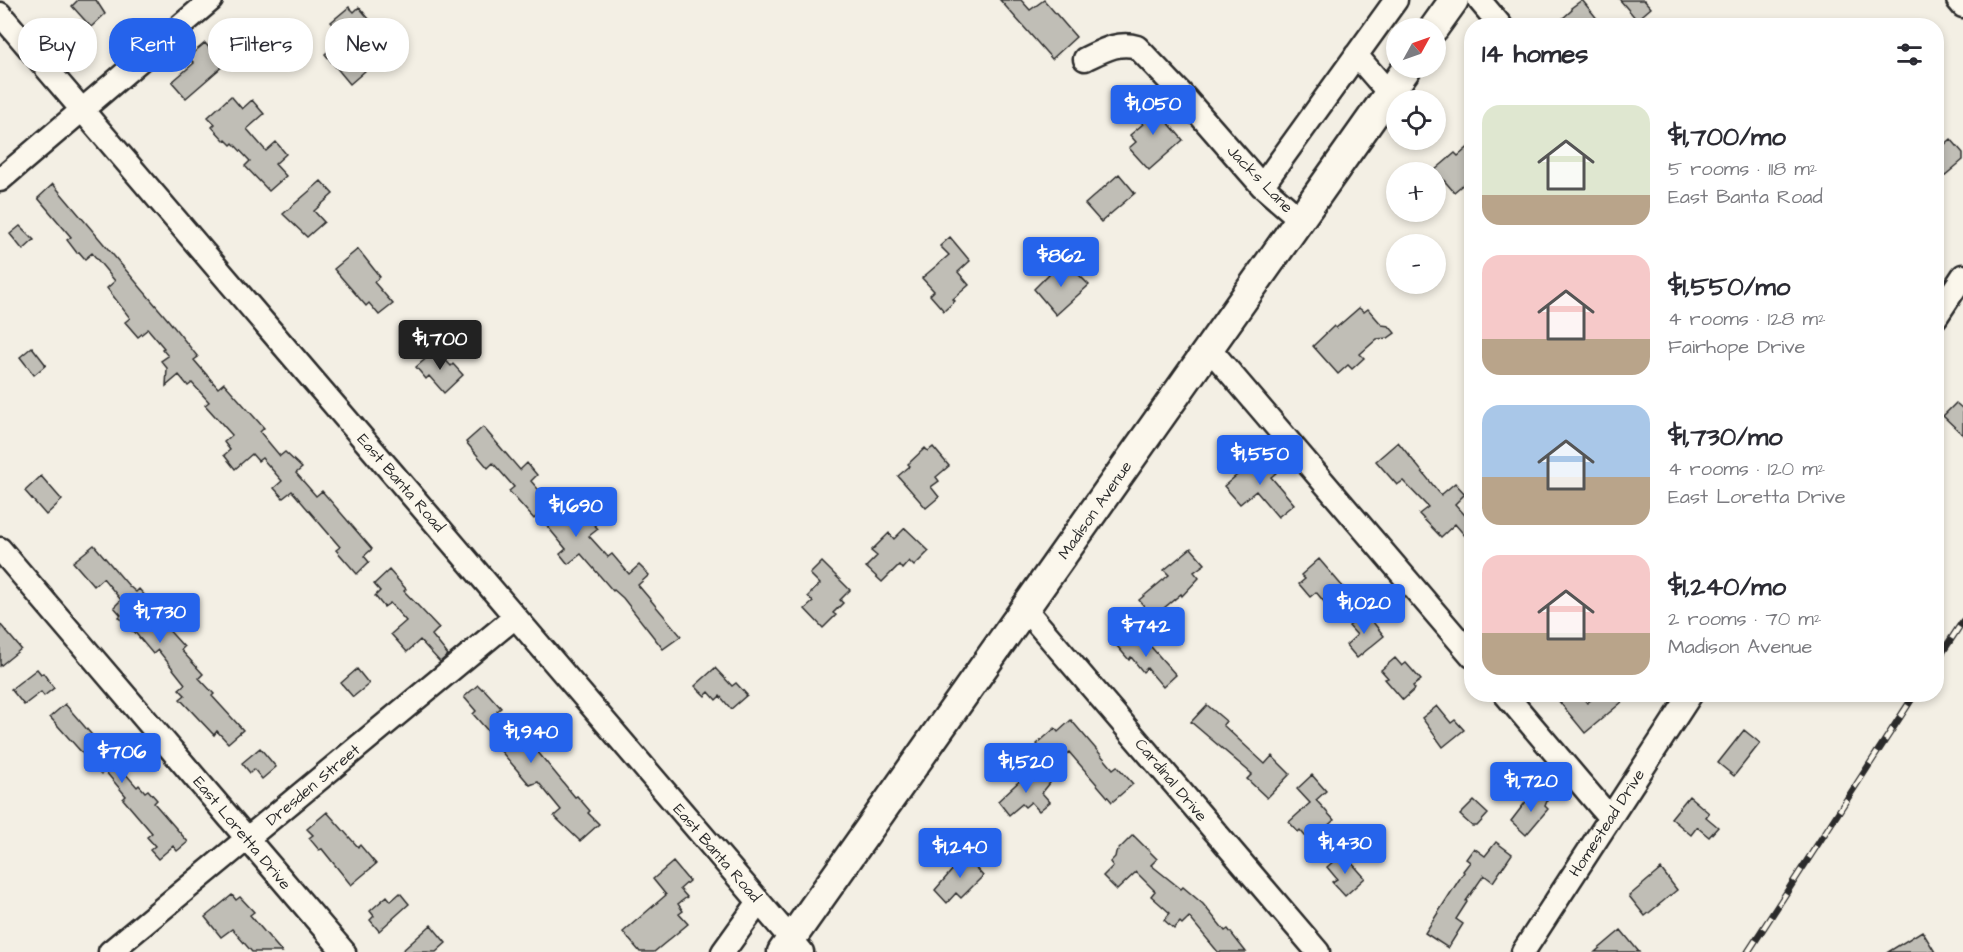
<!DOCTYPE html>
<html lang="en">
<head>
<meta charset="utf-8">
<style>
  body { margin:0; font-family:"Architects Daughter",sans-serif; background:#f2f2f3; color:#2b2b33; height:100vh; display:flex; flex-direction:column; font-size:22px; white-space:nowrap }
  * { box-sizing:border-box; margin:0 }
  p { font-size:20px; color:#7c7c81 }
  .icon { flex:none; width:33px; height:33px; fill:none; stroke:currentColor; stroke-width:2; stroke-linecap:round; stroke-linejoin:round }
  .map { position:relative; flex:1; overflow:hidden }
  .side { position:absolute; left:1464px; top:18px; width:480px; height:684px; display:flex; flex-direction:column; background:#fff; border-radius:24px; box-shadow:0 3px 9px #0003 }
  .side>* { flex:none }
  .hud { position:absolute; left:18px; top:18px; width:570px; height:54px; display:flex; gap:12px }
  .needle { width:39px; rotate:50deg }
  .buttons { position:absolute; left:1386px; top:18px; display:grid; gap:12px }
  .buttons a { display:grid; place-items:center; width:60px; height:60px; border-radius:50%; background:#fff; box-shadow:0 3px 9px #0003; font-size:30px }
  .price { position:absolute; translate:-50% -51px; padding:0 14px; border-radius:6px; background:#2563eb; color:#fff; font-size:20px; line-height:39px; filter:drop-shadow(0 2px 3px #0008) }
  .price::after { content:''; position:absolute; left:50%; top:36px; width:18px; height:14px; margin-left:-9px; background:inherit; clip-path:polygon(0 0,100% 0,50% 100%) }
  .price.selected { background:#222; color:#fff }
  ul { padding:0; list-style:none }
  li { display:flex; align-items:center; gap:18px; height:150px; padding:0 18px }
  li span { display:grid; place-items:center; flex:none; width:168px; height:120px; border-radius:18px; color:#555 }
  li>.icon { margin-inline-start:auto }
  span .icon { width:72px; height:72px; fill:#fffc; stroke-width:1 }
  li b { font-size:26px }
  h2 { display:flex; justify-content:space-between; align-items:center; height:72px; padding:0 18px; font-size:26px }
  .chip { padding:0 21px; border-radius:24px; background:#fff; box-shadow:0 3px 9px #0003; font-size:21px; line-height:54px }
  .chip.selected { background:#2563eb; color:#fff }
  .map>svg:first-child { display:block }
  .building { fill:#c0beb6; stroke:#2b2b2b; stroke-width:1.5 }
  .lines { fill:none; stroke-linecap:round; stroke-linejoin:round }
  .minor-casing { stroke:#2b2b2b; stroke-width:27 }
  .major-casing { stroke:#2b2b2b; stroke-width:33 }
  .minor { stroke:#fbf7ec; stroke-width:22 }
  .major { stroke:#fbf7ec; stroke-width:28 }
  .rail-casing { stroke:#2b2b2b; stroke-width:7 }
  .rail { stroke:#fbf7ec; stroke-width:4.5; stroke-dasharray:14; stroke-linecap:butt }
  .labels { text-anchor:middle; dominant-baseline:central; stroke-width:4.5; stroke-linejoin:round; paint-order:stroke }
  .street-label { font-size:16px; fill:#2b2b2b; stroke:#fbf7ec }
</style>
</head>
<body>
<div class="map">
<svg width="1963" height="952" viewBox="0 0 1963 952">
  <rect width="100%" height="100%" fill="#f3efe4"/>
  <filter id="ink" filterUnits="userSpaceOnUse"><feTurbulence type="fractalNoise" baseFrequency=".0167" numOctaves="2"/><feDisplacementMap in="SourceGraphic" scale="12" xChannelSelector="R" yChannelSelector="G"/><feConvolveMatrix kernelMatrix="1 2 1 2 8 2 1 2 1" color-interpolation-filters="sRGB"/></filter>
  <g filter="url(#ink)">
    <path class="building" d="M78 0H96L105 14 91 27 72 6Z
      M1000 0H1021L1030 10 1044 0 1076 37 1052 59Z
      M1582 0 1603 26H1554L1572 10 1571 8Z
      M1620 0H1644L1651 8 1637 20Z
      M349 7 354 12 359 7 385 38 358 62 365 71 350 84 325 54 340 40 332 31 336 27 331 22Z
      M205 43 224 65 186 98 172 82 194 63 188 57Z
      M231 96 242 109 252 100 264 114 247 129 266 151 276 142 286 154 275 164 286 176 269 191 245 166 250 161 233 143 231 145 226 140 225 141 212 127 215 124 208 117Z
      M1149 100 1183 140 1149 170 1129 148 1136 142 1130 135 1143 124 1134 113Z
      M1951 139 1963 153V160L1943 177 1936 169V152Z
      M1472 144V177L1454 192 1435 170 1455 153 1458 156Z
      M1119 174 1135 193 1101 222 1085 204Z
      M321 181 333 194 314 211 324 222 307 237 283 214Z
      M53 184 169 321 198 357 194 360 218 388 224 383 264 428 260 432 280 456 285 452 302 468 296 473 316 496 322 491 372 549 364 556 369 562 357 574 336 550 340 547 292 491 283 498 274 488 282 481 262 458 258 461 252 454 235 469 224 455 230 450 224 442 232 435 205 405 209 402 192 383 188 386 179 375 166 386 167 368 161 361 168 356 162 349 164 348 148 329 138 337 125 322 130 318 107 288 115 281 92 253 85 259 79 252 77 253 67 240 71 237 38 198Z
      M20 226 34 240 23 250 10 234Z
      M950 237 970 261 958 272 969 285 953 299 955 301 944 311 930 295 934 291 922 278 949 255 940 246Z
      M358 249 380 277 374 282 393 304 379 315 369 303 366 306 334 269Z
      M1068 264 1089 285 1056 315 1034 289 1055 268 1059 272Z
      M1359 308 1364 312 1368 309 1382 325 1389 326 1395 333 1388 338 1377 339 1360 354 1364 358 1352 369 1348 365 1338 374 1313 346 1334 326 1336 328Z
      M32 347 46 365 34 375 20 357Z
      M436 350 451 366 453 364 463 375 444 393 429 376 426 379 416 367Z
      M1956 403 1963 409V435L1943 416Z
      M483 427 520 470 527 463 537 475 531 481 564 519 578 507 598 529 589 536 608 557 612 554 629 574 639 565 649 575 638 585 681 636 663 649 623 598 614 590 613 591 581 554 568 564 560 554 566 549 538 515 534 519 509 491 514 487 493 463 488 468 466 442Z
      M1398 442 1441 495 1455 483 1465 494 1455 504 1472 523V544L1455 524 1441 537 1419 514 1428 507 1403 481 1397 485 1376 461Z
      M933 447 949 466 936 477 939 481 931 487 939 497 926 508 898 476 910 466 908 464 925 448 928 451Z
      M1261 455 1276 473 1271 477 1294 504 1278 517 1256 491 1240 504 1224 486Z
      M41 476 62 500 46 515 25 491Z
      M905 528 929 551 914 566 909 561 902 569 899 565 882 582 866 567 877 556 871 551 889 533 894 539Z
      M94 545 129 586 136 592 139 589 150 601 144 607 162 629 165 626 184 647 181 650 203 674 199 678 214 694 212 696 243 730 228 743 217 731 214 735 180 699 185 695 179 689 185 684 158 650 153 654 133 630 132 631 119 617 121 615 114 607 121 600 103 578 94 586 73 562Z
      M1191 548 1205 564 1194 572 1199 578 1182 596 1181 594 1153 617 1139 600 1169 575 1164 570Z
      M1319 559 1343 587 1325 603 1316 592 1310 597 1299 584 1305 579 1301 575Z
      M822 562 850 590 840 600 843 603 833 613 836 615 823 628 805 609 813 602 808 596 820 584 810 574Z
      M389 570 406 589 404 591 439 628 432 635 448 655 440 662 420 640 407 652 391 634 406 621 390 603 384 607 375 596 380 591 374 584Z
      M1365 612 1384 636 1357 658 1346 645 1357 635 1349 626Z
      M0 624 21 649 0 666Z
      M1136 630 1176 675 1163 687 1147 668 1143 672 1131 657 1129 660 1117 646Z
      M1395 658 1402 666 1406 663 1421 680 1413 686 1415 689 1403 700 1385 679 1388 678 1381 670Z
      M715 668 732 686 736 683 747 695 731 709 720 696 716 700 709 692 705 696 695 686Z
      M37 669 41 674 43 673 54 688 44 696 41 692 24 705 11 689Z
      M357 669 369 684 353 697 341 683Z
      M478 685 482 689 483 688 501 708 497 711 519 737 523 734 575 797 577 796 590 811 588 813 599 824 580 841 554 816 561 810 538 782 530 785 493 742 496 740 473 714 476 711 464 697Z
      M1553 694H1580L1587 703 1598 694H1616L1622 702 1585 733Z
      M65 704 137 787 139 785 145 792 148 790 157 800 154 803 188 842 177 851 173 846 158 859 150 850 155 846 147 837 152 833 123 799 126 796 105 771 101 774 50 717Z
      M1207 705 1226 721 1223 725 1265 764 1272 756 1290 774 1267 798 1247 779 1252 774 1191 722Z
      M1437 706 1451 723 1455 720 1464 730 1443 747 1422 718Z
      M1071 720 1113 769 1117 766 1133 784 1112 802 1069 752 1054 765 1037 744 1055 728 1058 732Z
      M1744 730 1760 743 1734 776 1718 763Z
      M260 748 276 767 262 779 254 769 250 773 242 763Z
      M1029 772 1035 780 1042 773 1050 783 1042 793 1050 802 1039 811 1031 802 1025 807 1022 804 1009 815 998 801Z
      M1312 775 1326 791 1316 800 1334 820 1310 842 1300 830 1298 832 1289 822 1310 803 1297 789Z
      M1540 792 1546 796 1547 801 1545 806 1548 809 1526 835 1511 821 1531 795Z
      M1689 796 1709 813 1706 817 1718 827 1709 837 1697 827 1691 835 1671 818Z
      M1474 801 1488 814 1477 826H1472L1460 815Z
      M327 812 358 847 360 845 376 864 351 885 322 849 319 850 309 838 313 835 307 829Z
      M1356 825 1365 835 1351 847 1343 837Z
      M1133 835 1157 859 1151 865 1181 889 1183 887 1203 904 1225 931 1228 929 1246 952H1218L1189 917 1182 924 1180 922 1174 929 1164 920 1170 913 1151 896 1155 891 1136 872 1117 890 1103 876 1113 866 1110 862 1115 857 1116 852Z
      M1496 842 1512 854 1493 882 1484 875 1466 901 1467 902 1456 919 1463 924 1448 948 1425 933 1464 872 1463 871 1470 862 1466 859 1474 848 1485 856Z
      M971 853 981 862 975 867 983 876 961 898 956 893 947 903 935 890 961 860 963 861Z
      M1343 853 1365 878 1345 896 1332 882 1337 879 1327 867Z
      M673 862 689 881 680 889 687 897 678 904 683 911 679 914 688 924 654 952H640L623 932 666 895 653 879Z
      M1661 869 1677 890 1645 916 1629 896Z
      M400 893 409 904 379 931 370 920 374 916 370 911 387 896 391 901Z
      M232 895 236 900 240 897 254 912 250 915 282 952H252L232 929 221 937 205 917Z
      M431 925 446 943 436 952H401Z
      M1621 930 1639 952H1595Z
      M1922 931 1935 952H1888Z"/>
    <g class="lines">
      <defs>
        <path id="minor" d="M1479 0 1501 26
          M1958 0 1963 6
          M0 14 802 952
          M1356 55 1389 93
          M1085 59C1102 51 1118 41 1137 47L1179 91 1262 186 1300 219
          M0 180 211 0
          M1262 186 1396 0
          M1936 317 1963 276
          M1209 348 1472 656
          M0 549 344 952
          M1025 609 1318 952
          M1505 694 1610 818
          M110 952 515 617
          M723 952 759 902
          M1523 952 1691 694"/>
        <path id="major" d="M1434 28 1454 0
          M782 952 1407 68"/>
      </defs>
      <use href="#minor" class="minor-casing"/>
      <use href="#major" class="major-casing"/>
      <use href="#minor" class="minor"/>
      <use href="#major" class="major"/>
      <defs>
        <path id="rail" d="M1936 662 1963 621
          M1748 952 1915 694"/>
      </defs>
      <use href="#rail" class="rail-casing"/>
      <use href="#rail" class="rail"/>
    </g>
  </g>
  <g class="labels">
    <g class="street-label">
      <text transform="translate(1260 179) rotate(46)">Jacks Lane</text>
      <text transform="translate(401 483) rotate(49)">East Banta Road</text>
      <text transform="translate(1095 510) rotate(-55)">Madison Avenue</text>
      <text transform="translate(1171 780) rotate(50)">Cardinal Drive</text>
      <text transform="translate(313 785) rotate(-40)">Dresden Street</text>
      <text transform="translate(1607 823) rotate(-57)">Homestead Drive</text>
      <text transform="translate(242 833) rotate(50)">East Loretta Drive</text>
      <text transform="translate(717 853) rotate(49)">East Banta Road</text>
    </g>
  </g>
</svg>
<div class="buttons">
<a><svg class="needle" viewBox="-14 -14 28 28"><path d="M0-13l5 13h-10z" fill="#e53935"/><path d="M0 13l5-13h-10z" fill="#7c7c81"/></svg></a>
<a><svg class="icon" aria-label="locate" viewBox="0 0 24 24"><circle cx="12" cy="12" r="6"/><path d="M12 2v4M12 18v4M2 12h4M18 12h4"/></svg></a>
<a>+</a>
<a>−</a>
</div>
<b class="price" style="left:1153px;top:136px">$1,050</b>
<b class="price" style="left:1061px;top:288px">$862</b>
<b class="price selected" style="left:440px;top:371px">$1,700</b>
<b class="price" style="left:1260px;top:486px">$1,550</b>
<b class="price" style="left:576px;top:538px">$1,690</b>
<b class="price" style="left:1364px;top:635px">$1,020</b>
<b class="price" style="left:160px;top:644px">$1,730</b>
<b class="price" style="left:1146px;top:658px">$742</b>
<b class="price" style="left:531px;top:764px">$1,940</b>
<b class="price" style="left:122px;top:784px">$706</b>
<b class="price" style="left:1026px;top:794px">$1,520</b>
<b class="price" style="left:1531px;top:813px">$1,720</b>
<b class="price" style="left:1345px;top:875px">$1,430</b>
<b class="price" style="left:960px;top:879px">$1,240</b>
<div class="hud">
<a class="chip">Buy</a>
<a class="chip selected">Rent</a>
<a class="chip">Filters</a>
<a class="chip">New</a>
</div>
<section class="side">
<h2>14 homes<svg class="icon" aria-label="filters" viewBox="0 0 24 24"><path d="M4 7h16M4 17h16"/><circle cx="9" cy="7" r="2"/><circle cx="15" cy="17" r="2"/></svg></h2>
<ul>
<li><span style="background:linear-gradient(#dfe7d0 75%,#b9a48a 0)"><svg class="icon" aria-label="home" viewBox="0 0 24 24"><path d="M3 11l9-7 9 7M6 9v11h12V9"/></svg></span><div><b>$1,700/mo</b><p>5 rooms · 118 m²</p><p>East Banta Road</p></div></li>
<li><span style="background:linear-gradient(#f6c9c9 70%,#b9a48a 0)"><svg class="icon" aria-label="home" viewBox="0 0 24 24"><path d="M3 11l9-7 9 7M6 9v11h12V9"/></svg></span><div><b>$1,550/mo</b><p>4 rooms · 128 m²</p><p>Fairhope Drive</p></div></li>
<li><span style="background:linear-gradient(#a9c7e8 60%,#b9a48a 0)"><svg class="icon" aria-label="home" viewBox="0 0 24 24"><path d="M3 11l9-7 9 7M6 9v11h12V9"/></svg></span><div><b>$1,730/mo</b><p>4 rooms · 120 m²</p><p>East Loretta Drive</p></div></li>
<li><span style="background:linear-gradient(#f6c9c9 65%,#b9a48a 0)"><svg class="icon" aria-label="home" viewBox="0 0 24 24"><path d="M3 11l9-7 9 7M6 9v11h12V9"/></svg></span><div><b>$1,240/mo</b><p>2 rooms · 70 m²</p><p>Madison Avenue</p></div></li>
</ul>
</section>
</div>
</body>
</html>
